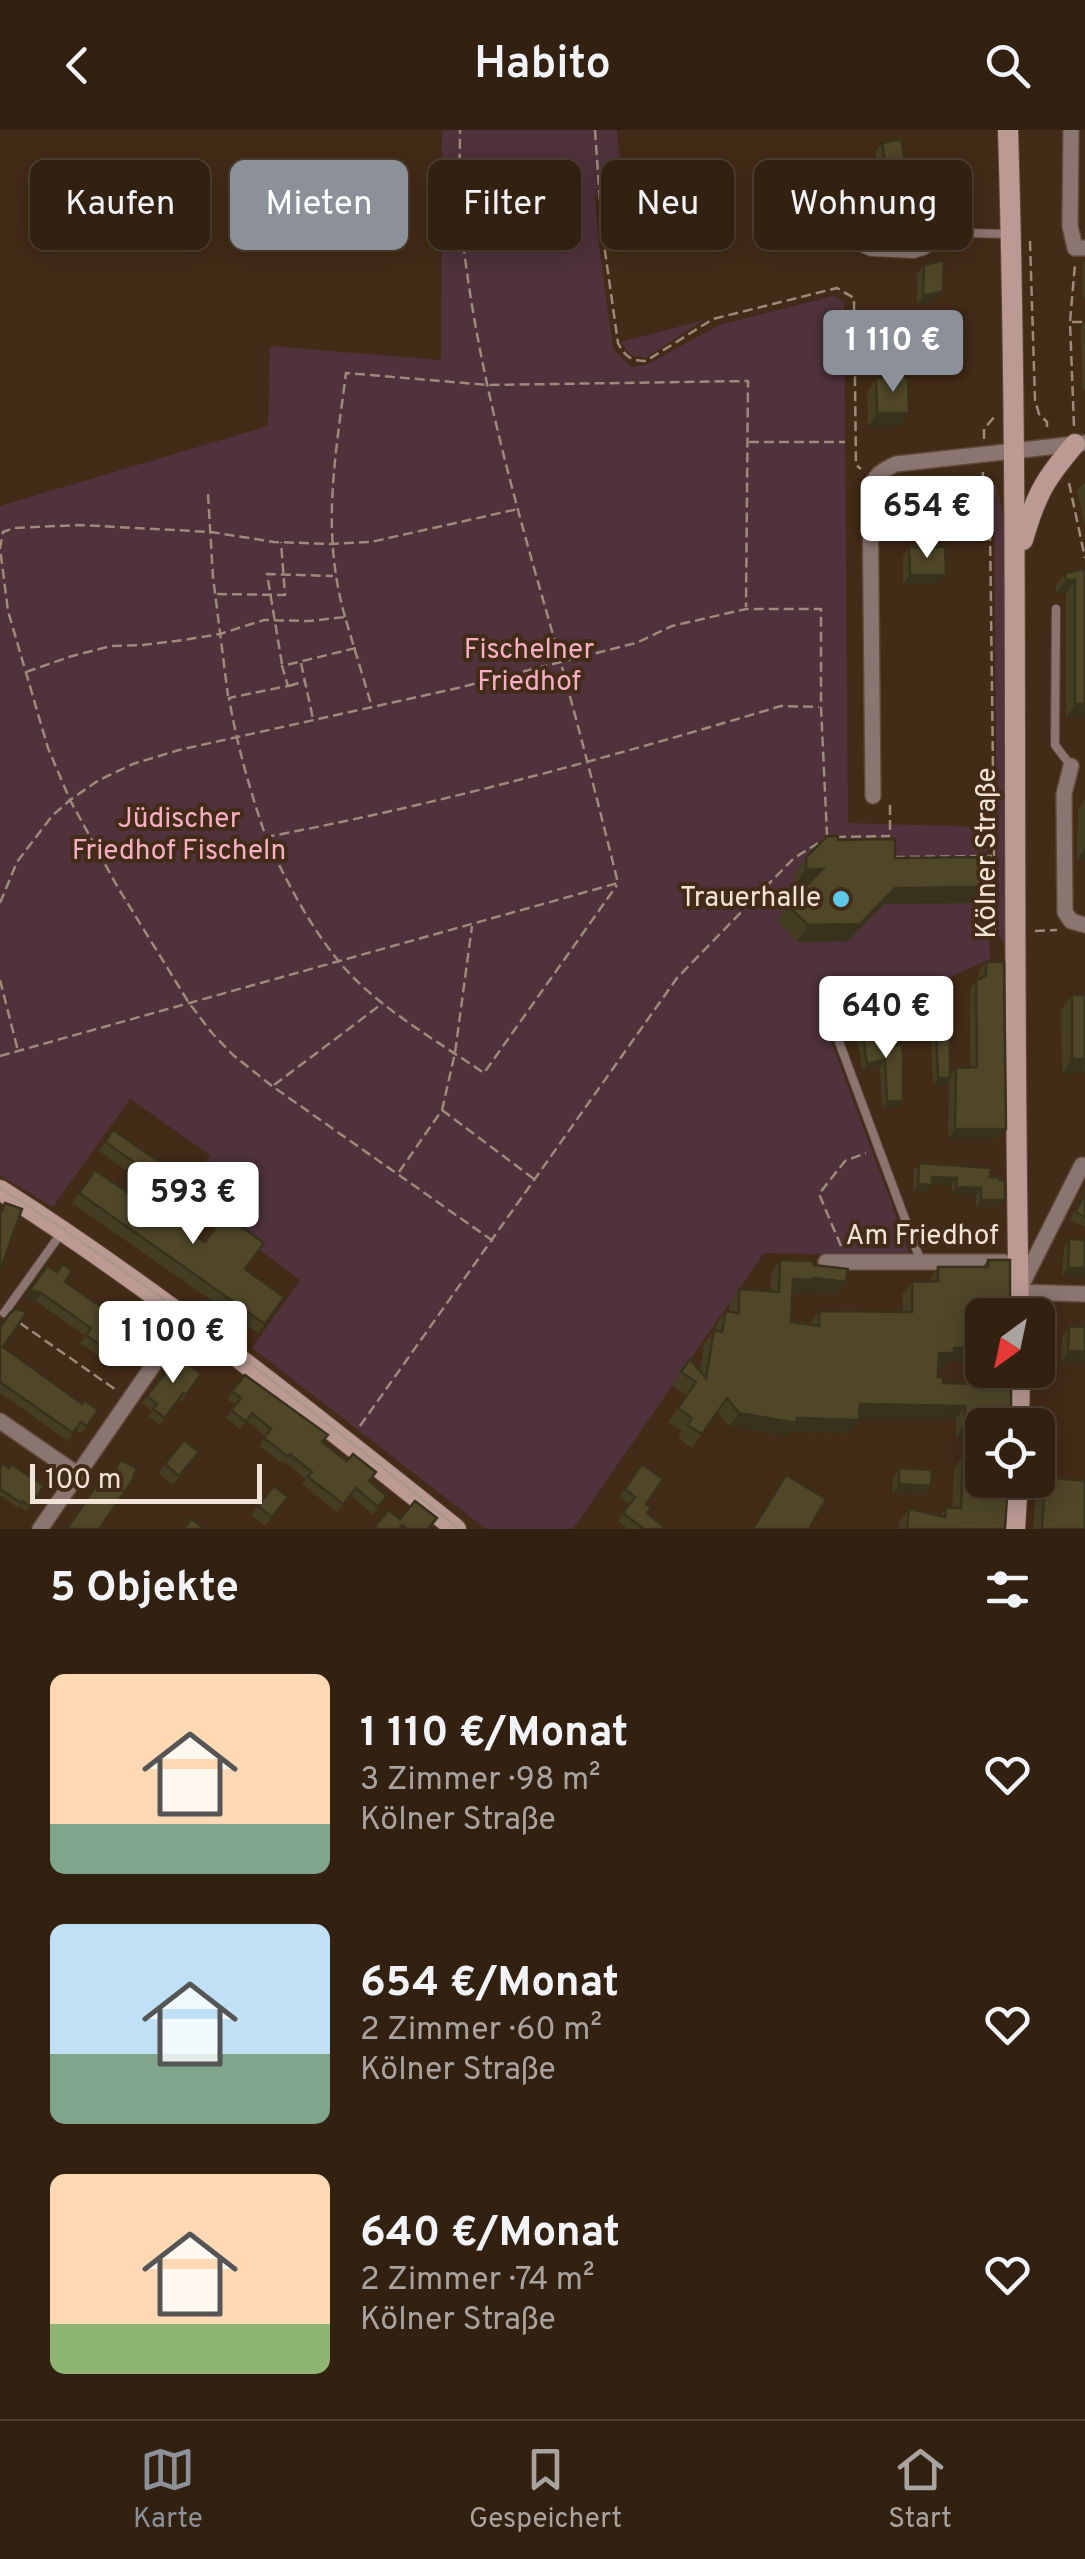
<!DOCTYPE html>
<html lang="de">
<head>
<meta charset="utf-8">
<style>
  body { margin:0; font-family:Overpass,sans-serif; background:#3a281a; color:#f1f3f6; height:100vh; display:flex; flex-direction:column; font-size:38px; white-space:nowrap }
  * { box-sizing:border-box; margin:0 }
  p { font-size:32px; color:#a8a39f }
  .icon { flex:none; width:55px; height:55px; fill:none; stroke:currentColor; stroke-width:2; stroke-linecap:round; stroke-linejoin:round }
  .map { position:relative; height:1399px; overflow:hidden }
  .details { display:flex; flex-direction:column; background:#322011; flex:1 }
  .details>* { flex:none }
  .guide { position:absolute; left:30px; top:30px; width:1025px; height:90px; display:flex; gap:20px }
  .needle { width:65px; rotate:213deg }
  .tools { position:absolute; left:965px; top:1168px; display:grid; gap:20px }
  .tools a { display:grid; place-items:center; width:90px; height:90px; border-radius:15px; background:#322011; box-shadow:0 5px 25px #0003,0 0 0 2px #4d3e31; font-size:50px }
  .scale { position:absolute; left:30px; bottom:25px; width:232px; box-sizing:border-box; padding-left:10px; border:5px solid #f2e3d7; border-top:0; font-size:28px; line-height:35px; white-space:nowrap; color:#f2e3d7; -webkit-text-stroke:8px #422b17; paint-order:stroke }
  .price { position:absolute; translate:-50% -85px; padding:0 22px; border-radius:10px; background:#fff; color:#222; font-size:32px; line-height:65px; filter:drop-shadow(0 2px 5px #0008) }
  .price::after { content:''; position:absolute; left:50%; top:60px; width:30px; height:22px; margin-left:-15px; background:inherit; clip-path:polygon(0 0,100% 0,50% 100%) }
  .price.on { background:#8c9099; color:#fff }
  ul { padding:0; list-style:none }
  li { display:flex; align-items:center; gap:30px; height:250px; padding:0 50px }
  li span { display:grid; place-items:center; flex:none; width:280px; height:200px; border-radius:15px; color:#555 }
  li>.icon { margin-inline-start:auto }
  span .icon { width:120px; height:120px; fill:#fffc; stroke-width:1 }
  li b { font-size:42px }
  h2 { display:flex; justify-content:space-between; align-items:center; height:120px; padding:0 50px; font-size:42px }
  .tag { padding:0 35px; border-radius:15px; background:#322011; box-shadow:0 5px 25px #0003,0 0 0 2px #4d3e31; font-size:35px; line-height:90px }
  .tag.on { background:#8c9099; color:#fff }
  header { display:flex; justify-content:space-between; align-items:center; height:130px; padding:0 50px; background:#322011; font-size:45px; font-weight:600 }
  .tabs { display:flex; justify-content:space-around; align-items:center; height:140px; border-top:2px solid #4d3e31; background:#322011; font-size:28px; color:#a8a39f }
  .tabs a { display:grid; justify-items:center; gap:5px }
  .tabs .on { color:#8c9099 }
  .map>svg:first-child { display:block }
  .green { fill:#4f323b }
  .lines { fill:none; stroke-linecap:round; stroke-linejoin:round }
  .lane-casing { stroke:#5e4836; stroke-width:10 }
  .street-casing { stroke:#5e4836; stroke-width:18 }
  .secondary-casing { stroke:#5e4836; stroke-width:22 }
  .path { stroke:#9d8a7a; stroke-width:2.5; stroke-dasharray:10 5; stroke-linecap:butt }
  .lane { stroke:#8a7570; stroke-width:8 }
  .street { stroke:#8a7570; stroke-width:15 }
  .secondary { stroke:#bb9a94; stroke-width:20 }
  .tram { stroke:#a99788; stroke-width:2.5 }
  .wall { fill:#453d23; fill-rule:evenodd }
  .shaded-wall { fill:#38321d }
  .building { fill:#504729; stroke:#38321d; stroke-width:2.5; fill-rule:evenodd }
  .poi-dot { fill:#5ac8e6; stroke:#422b17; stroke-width:4 }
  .labels { text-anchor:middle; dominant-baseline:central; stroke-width:8; stroke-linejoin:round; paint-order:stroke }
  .park-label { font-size:28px; fill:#f8aec5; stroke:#422b17 }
  .street-label { font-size:28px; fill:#f2e3d7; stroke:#422b17 }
  .poi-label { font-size:28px; fill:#f2e3d7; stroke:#422b17; text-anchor:end }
</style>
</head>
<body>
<header><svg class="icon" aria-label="back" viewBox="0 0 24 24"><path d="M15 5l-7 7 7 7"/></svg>Habito<svg class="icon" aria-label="search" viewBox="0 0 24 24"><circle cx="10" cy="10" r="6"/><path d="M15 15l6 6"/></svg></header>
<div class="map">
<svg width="1085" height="1399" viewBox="0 0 1085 1399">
  <rect width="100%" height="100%" fill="#422b17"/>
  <path class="green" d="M442 0H617L623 55 595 65 598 106 613 219 631 237 646 235 719 195 833 166 844 172 848 693 986 697 990 829 828 903 911 1126 764 1123 573 1399H486L252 1218 300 1150 183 1062 210 1025 130 969 53 1077 0 1045V376L268 296 270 216 441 230Z
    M704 190 646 228 630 225 621 212Z
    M993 355H996L1003 383 1008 821 998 803 994 398 986 365V360Z"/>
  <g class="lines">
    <defs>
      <path id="lane" d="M824 115 847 112 871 122 914 124 924 121 941 110 968 103 1007 104
        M1056 479 1055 615 1071 636
        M838 909 921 1132
        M4 1183 62 1102"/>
      <path id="street" d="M1071 0 1070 96 1075 118H1085
        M1071 636 1064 664 1065 782 1071 791 1085 795
        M873 666 870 362C874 345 881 341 896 334L1085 313
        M1082 1035 1018 1162 1085 1164
        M826 1132H1004
        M0 1291 77 1344
        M40 1399 185 1189"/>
      <path id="secondary" d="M1008 0C1020 395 1011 790 1019 1185
        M1023 410C1036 365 1044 350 1075 314
        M0 1060C160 1162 308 1281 456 1399
        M1019 1295 1020 1240
        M1015 1399 1018 1350"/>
    </defs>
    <use href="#lane" class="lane-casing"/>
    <use href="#street" class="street-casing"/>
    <use href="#secondary" class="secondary-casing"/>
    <path class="path" d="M595 0 602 100 618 213C625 226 630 231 646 231L713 189 837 158 854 168 856 335 861 339
      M1030 111 1035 270 1039 284 1047 292V299
      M1072 192H1085
      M1074 296 1070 192 1075 134
      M984 309V299L995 286
      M749 312H845
      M983 342 982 364 990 398 995 803 997 807
      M1069 353 1085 428
      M208 364 213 447 228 566
      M217 464 285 465 281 412
      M345 487C321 401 335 330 346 243L488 255 748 251 746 477
      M356 518 282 536 288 556 229 568C237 615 250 661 266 707 441 674 611 627 781 576L819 577
      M301 533 313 589
      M282 534 267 444 333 446
      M26 542 72 526 111 516 143 515 183 510 220 504 264 490 309 491 345 487 372 577
      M289 556 305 551
      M890 675V704
      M836 707 890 706
      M266 708C286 750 308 793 337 829 373 875 436 910 484 943L617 755
      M895 727 992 726
      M0 773 17 732 52 686 70 670 99 650 133 634 179 620 458 558 636 513 672 496 746 479H821V577L827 705
      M1035 801 1057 800
      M0 850 18 921
      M0 926 618 753C596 664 573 575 548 487 511 358 474 226 461 92 458 62 460 30 460 0
      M274 955 383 873
      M442 980 534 1049
      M399 1042 442 980 455 923 472 796
      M493 1111 272 956 233 925 212 903 189 873 117 756 70 670 48 618 8 481 0 418 3 402 14 398 79 395 211 402 274 412 331 414 371 412 518 379
      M841 1116 819 1064 845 1031 866 1023
      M20 1193 116 1260
      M360 1296 677 848 794 728 828 707"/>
    <use href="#lane" class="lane"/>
    <use href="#street" class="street"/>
    <use href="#secondary" class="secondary"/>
    <path class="tram" d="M0 1058C161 1160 311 1279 459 1399"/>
  </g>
  <path class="wall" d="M882 13 899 40 880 44 875 22Z
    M922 48 954 92 947 101 923 109 922 106 884 115H873L868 95 875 86H897L913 82 910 64Z
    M1085 130V168H1083V133Z
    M924 135 943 161 937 170 917 175V144Z
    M1085 191V260H1082L1081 197Z
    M876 248 900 296 868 297 867 262Z
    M1085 353V395L1077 361 1083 354Z
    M909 417 939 454H903V426Z
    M1085 439V588H1066V463L1056 464V456L1065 443Z
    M1085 668V737V729L1077 730 1078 679Z
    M838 710 895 728 990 757 979 773 884 774 848 811 797 812 776 791 787 775 807 755H795V744L806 728Z
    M986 832 1006 999 999 1008 948 1009 949 950 945 956H933L931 909H923V884L929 875 944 899 950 945 956 938H970V859L976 850 979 849V841Z
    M1072 865H1085V942L1084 944H1062L1061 880Z
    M862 901 879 905 891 916 898 978H882L880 937 862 940 857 908Z
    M113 1000 158 1031 143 1052 99 1021Z
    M919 1033 990 1047 1005 1070 1000 1077H976V1065L951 1064 952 1055 932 1054 927 1062H913L914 1040Z
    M95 1040 284 1167 258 1203 72 1073Z
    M1085 1060V1097L1070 1090Z
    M1069 1109 1085 1110V1147L1062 1146 1064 1117Z
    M780 1130 814 1135 846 1152 837 1165 805 1162 804 1164 792 1163 791 1192 809 1195 819 1181 903 1182 902 1165 912 1152H929L938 1137H983L988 1130 1005 1399H899V1393L909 1379 940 1386 946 1378H952L954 1339 963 1325 971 1326 972 1308H956V1289L859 1288 850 1303 790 1302 787 1306 729 1296 718 1282 692 1318 678 1308 682 1301 668 1292 686 1265 672 1255 690 1229 700 1240 704 1214 714 1200H716L717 1194 726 1181H729L730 1173 739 1159 770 1161 771 1143ZM948 1232H969V1254L943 1253 938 1247V1237H945Z
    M57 1142 99 1187 137 1214 118 1240 80 1213 85 1206 36 1171 24 1168Z
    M1069 1196 1085 1197V1233L1061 1232 1062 1207Z
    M0 1197 3 1217 82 1274 98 1280 81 1304 76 1300 68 1311 0 1263Z
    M178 1227 201 1244 181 1272 178 1270 160 1295 148 1286 152 1281 142 1273Z
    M245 1245 387 1366 373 1385 351 1365 337 1382 302 1354 306 1349 285 1332 283 1334 259 1316 265 1306 247 1291 240 1299 226 1288 235 1275 227 1269Z
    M199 1322 173 1355 158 1343 165 1334Z
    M642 1334 647 1383 663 1399H628L618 1391 629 1374 619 1367Z
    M0 1338 44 1356 27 1381 19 1376 18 1378 0 1365Z
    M899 1338 931 1356 925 1365 892 1363 893 1347Z
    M1045 1347 1085 1399H1033L1036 1360Z
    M288 1367 265 1396 251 1385 258 1376Z"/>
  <path class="shaded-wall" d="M905 31 899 40 880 44 886 35Z
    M954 92 947 101 923 109 929 100Z
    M929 97 922 106 884 115H873L879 106Z
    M943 161 937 170 917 175 923 166Z
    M877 283H909L900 296 868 297Z
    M910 445H946L939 454H903Z
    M1066 450H1075L1066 463 1056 464Z
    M1075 574H1085V588H1066Z
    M1085 718V729L1077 730Z
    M806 739H823L812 755H795Z
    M990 757 979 773 884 774 848 811 797 812 808 795 895 758Z
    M944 899 936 900 931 908 923 909 930 900Z
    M1072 929H1085L1084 944H1062Z
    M885 930 880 937 862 940 867 934Z
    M938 948H950L945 956H933Z
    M887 971H903L898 978H882Z
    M955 999H1006L999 1008 948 1009Z
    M932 1047 957 1048 952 1055 927 1054Z
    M918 1054 932 1055 927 1062H913Z
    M956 1057 981 1058 976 1065 951 1064Z
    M981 1070H1005L1000 1077H976Z
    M1068 1138H1085V1147L1062 1146Z
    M813 1148 846 1152 837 1165 805 1162 804 1164 783 1163 793 1149Z
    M30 1160 41 1163 36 1171 24 1168Z
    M954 1218H978L969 1232H948L945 1237 929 1236 939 1223Z
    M1068 1221 1085 1222V1233L1061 1232Z
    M860 1274 965 1276 956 1289 850 1288Z
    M739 1283 797 1288 859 1290 850 1303 790 1302 787 1306 729 1296Z
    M965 1294 981 1295 972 1308H956Z
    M899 1354 931 1356 925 1365 892 1363Z"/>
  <path class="building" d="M901 9 905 31 886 35 882 13Z
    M943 43 954 92 929 100V97L890 106H879L875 86 896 81 897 86 920 80 916 55 923 54 922 48Z
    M944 130 943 161 923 166 924 135Z
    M908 247 909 283H877L876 248Z
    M909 417H945L946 445H910Z
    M1085 439V574H1075V450H1066L1065 443Z
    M827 706H838V710L895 709V728L990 727V757L895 758 860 794 808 795 787 775 823 739H806V728Z
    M986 832H1004L1006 999H955L956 938 977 937 976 850 986 846Z
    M1072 865H1085V929H1072Z
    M944 870V899L930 900 929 875Z
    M877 895 879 905 888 904 891 916 901 915 903 925V971H887L885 930 867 934 862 901Z
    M936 900H950V948H938Z
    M113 1000 158 1031 150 1043 105 1012Z
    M919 1033 991 1038 990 1047H1000V1050H1005V1070H981V1058L956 1057 957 1048 932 1047V1055L918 1054Z
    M95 1040 154 1081 157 1078 205 1112 225 1085 264 1113 245 1139 284 1167 265 1194 79 1063Z
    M1085 1063V1087L1076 1082Z
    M5 1073 22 1079 0 1141V1080L2 1081Z
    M1069 1109 1085 1110V1138H1068Z
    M780 1130 814 1131V1135L848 1139 846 1152 813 1148V1150L793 1149 791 1192 819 1196V1181L912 1182V1152L938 1151V1137H988V1130H1010V1185H982V1240H1011V1295H982V1350H1008L1005 1399H907L909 1379 945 1387 946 1378H961L963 1325 979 1326 981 1295 965 1294V1276L860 1274 859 1290 797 1288 796 1293 739 1283 727 1268 702 1304 687 1295 692 1288 678 1278 696 1252 681 1242 690 1229 706 1248 714 1200 722 1202 726 1181 739 1183V1159L779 1162ZM954 1218H978L979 1254 943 1253V1247H938L939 1223H954Z
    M63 1134 72 1141 65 1152 104 1179 99 1187 137 1214 124 1232 86 1205 91 1198 41 1163 30 1160 47 1136 57 1142Z
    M16 1179 27 1182 3 1217 82 1274 84 1270 98 1280 87 1296 81 1292 73 1303 0 1252V1197L10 1183Z
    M1069 1196 1085 1197V1222L1068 1221Z
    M178 1227 201 1244 186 1265 183 1263 165 1288 153 1279 157 1274 147 1266Z
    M245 1245 328 1305 322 1312 347 1331 353 1324 376 1342 369 1351 387 1366 378 1377 356 1358 343 1374 308 1347 312 1342 290 1324 288 1327 264 1308 271 1299 252 1283 246 1292 231 1280 241 1268 232 1261Z
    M184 1310 199 1322 179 1346 165 1334Z
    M120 1330 137 1338 132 1351 99 1399H67L106 1341 112 1346Z
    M3 1334 9 1338 11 1334 44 1356 30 1377 22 1371 21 1373 0 1359V1338Z
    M642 1334 663 1349 646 1374 651 1377 647 1383 664 1397 663 1399H644L623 1383 635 1367 625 1359Z
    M899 1338 932 1340 931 1356 899 1354Z
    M786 1345 826 1369 809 1399H753Z
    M1045 1347 1085 1351V1399H1042Z
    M274 1356 288 1367 272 1387 258 1376Z
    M415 1371 437 1388 428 1399H407L402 1395 399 1399H378L375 1397 388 1380 400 1389Z
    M191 1389 206 1399H184Z"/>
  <circle class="poi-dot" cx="841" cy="769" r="10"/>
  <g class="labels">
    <g class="park-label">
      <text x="529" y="521">Fischelner<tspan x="529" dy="32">Friedhof</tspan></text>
      <text x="179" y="690">Jüdischer<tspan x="179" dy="32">Friedhof Fischeln</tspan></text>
    </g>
    <g class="street-label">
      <text transform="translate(988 723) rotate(-90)">Kölner Straße</text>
      <text x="922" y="1107">Am Friedhof</text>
    </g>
    <g class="poi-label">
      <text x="821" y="769">Trauerhalle</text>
    </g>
  </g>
</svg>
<div class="tools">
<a><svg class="needle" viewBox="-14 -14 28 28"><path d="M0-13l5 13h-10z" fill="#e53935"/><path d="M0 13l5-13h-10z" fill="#a8a39f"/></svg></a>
<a><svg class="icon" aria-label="locate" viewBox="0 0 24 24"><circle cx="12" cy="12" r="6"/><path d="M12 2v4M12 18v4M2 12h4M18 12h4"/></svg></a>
</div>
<div class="scale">100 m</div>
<b class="price on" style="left:893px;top:265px">1 110 €</b>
<b class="price" style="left:927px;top:431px">654 €</b>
<b class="price" style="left:886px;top:931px">640 €</b>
<b class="price" style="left:193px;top:1117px">593 €</b>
<b class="price" style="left:173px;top:1256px">1 100 €</b>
<div class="guide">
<a class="tag">Kaufen</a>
<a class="tag on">Mieten</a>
<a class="tag">Filter</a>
<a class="tag">Neu</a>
<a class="tag">Wohnung</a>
</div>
</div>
<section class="details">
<h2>5 Objekte<svg class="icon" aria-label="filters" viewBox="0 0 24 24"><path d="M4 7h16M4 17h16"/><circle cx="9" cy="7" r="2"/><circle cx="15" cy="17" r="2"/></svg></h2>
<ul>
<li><span style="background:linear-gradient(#ffd9b3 75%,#7fa58c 0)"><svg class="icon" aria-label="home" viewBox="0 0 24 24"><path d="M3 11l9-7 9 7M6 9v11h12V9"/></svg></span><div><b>1 110 €/Monat</b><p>3 Zimmer · 98 m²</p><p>Kölner Straße</p></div><svg class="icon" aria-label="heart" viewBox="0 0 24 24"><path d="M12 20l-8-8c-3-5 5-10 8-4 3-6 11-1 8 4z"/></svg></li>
<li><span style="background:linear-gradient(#bfe0f5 65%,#7fa58c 0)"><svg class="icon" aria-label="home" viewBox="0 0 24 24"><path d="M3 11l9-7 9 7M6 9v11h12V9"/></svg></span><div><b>654 €/Monat</b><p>2 Zimmer · 60 m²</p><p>Kölner Straße</p></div><svg class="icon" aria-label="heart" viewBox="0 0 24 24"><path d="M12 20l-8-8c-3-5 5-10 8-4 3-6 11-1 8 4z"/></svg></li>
<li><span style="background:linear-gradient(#ffd9b3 75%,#8fb573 0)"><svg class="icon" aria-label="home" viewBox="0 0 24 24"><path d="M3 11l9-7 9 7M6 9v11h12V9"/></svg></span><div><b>640 €/Monat</b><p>2 Zimmer · 74 m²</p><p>Kölner Straße</p></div><svg class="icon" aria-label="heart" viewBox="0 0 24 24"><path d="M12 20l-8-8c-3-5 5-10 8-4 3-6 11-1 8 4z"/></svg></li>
</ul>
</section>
<nav class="tabs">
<a class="on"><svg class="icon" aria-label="map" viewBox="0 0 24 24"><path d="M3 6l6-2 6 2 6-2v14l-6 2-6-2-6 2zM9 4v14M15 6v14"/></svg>Karte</a>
<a><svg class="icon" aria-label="saved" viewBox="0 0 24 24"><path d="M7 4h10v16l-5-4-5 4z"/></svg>Gespeichert</a>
<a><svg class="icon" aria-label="home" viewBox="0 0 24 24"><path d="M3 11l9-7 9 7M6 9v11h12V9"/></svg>Start</a>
</nav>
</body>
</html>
